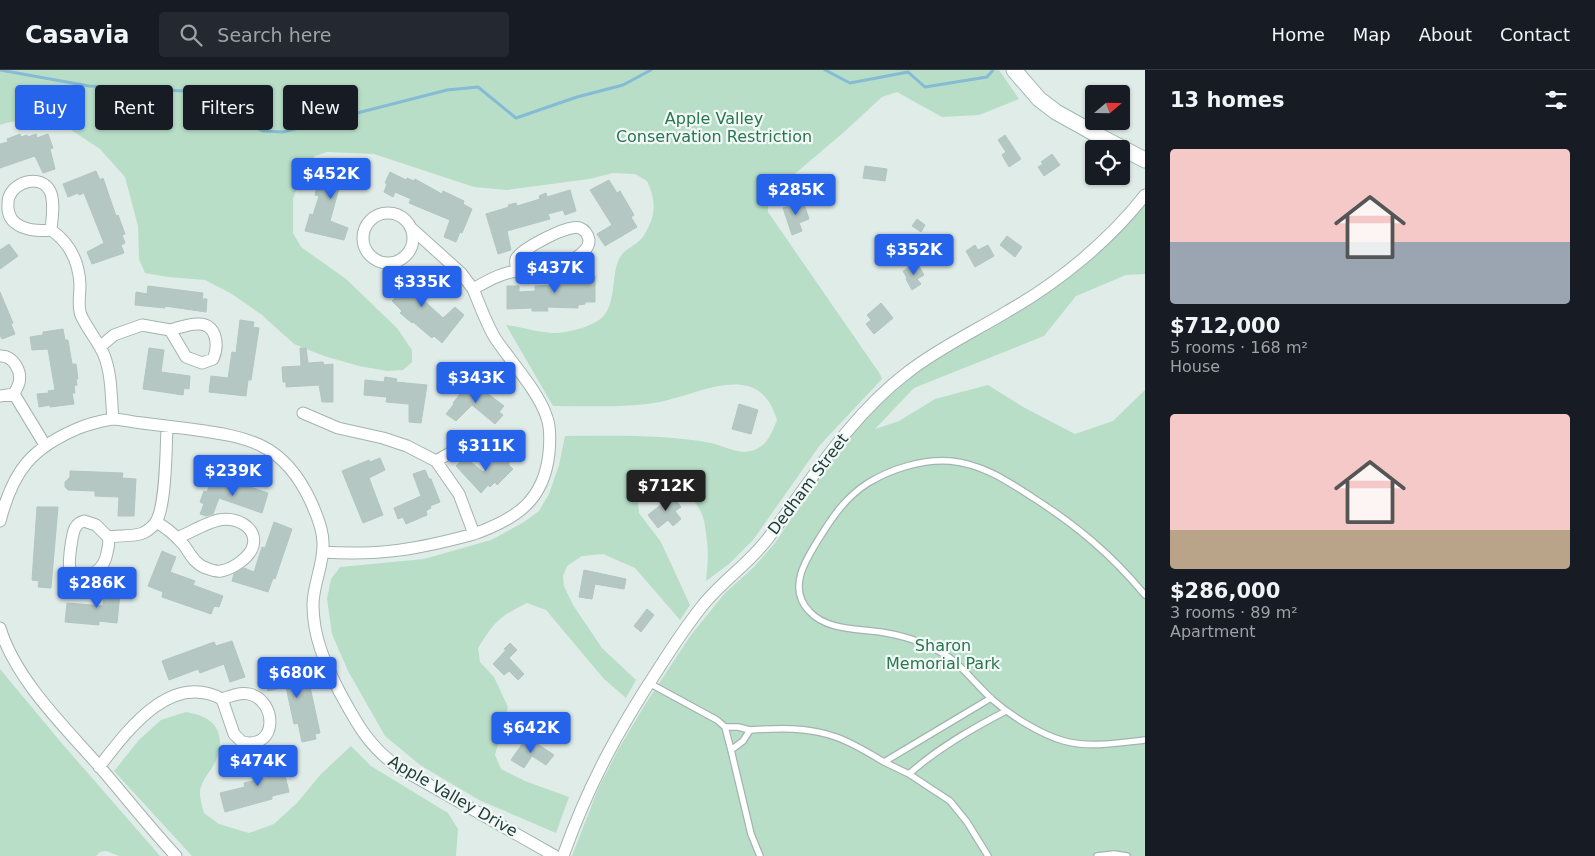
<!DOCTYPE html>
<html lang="en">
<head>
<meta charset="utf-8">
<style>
  body { margin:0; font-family:"DejaVu Sans",sans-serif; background:#242831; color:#f1f3f6; height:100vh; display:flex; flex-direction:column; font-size:19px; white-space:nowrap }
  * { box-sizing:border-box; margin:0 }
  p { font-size:16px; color:#9ea1a6 }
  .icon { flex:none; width:28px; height:28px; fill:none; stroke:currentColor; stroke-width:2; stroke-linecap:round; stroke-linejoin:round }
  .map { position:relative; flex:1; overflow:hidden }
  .panel { display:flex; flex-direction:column; background:#171b24; width:450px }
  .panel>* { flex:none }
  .guide { position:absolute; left:15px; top:15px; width:475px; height:45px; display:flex; gap:10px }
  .needle { width:32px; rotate:70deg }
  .fabs { position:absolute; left:1085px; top:15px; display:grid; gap:10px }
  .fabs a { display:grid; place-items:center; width:45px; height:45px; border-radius:5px; background:#171b24; box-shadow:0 1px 4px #0004; font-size:25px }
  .price { position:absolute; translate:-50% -42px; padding:0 11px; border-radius:5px; background:#2563eb; color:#fff; font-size:16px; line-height:32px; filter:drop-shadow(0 1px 2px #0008) }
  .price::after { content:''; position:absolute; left:50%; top:30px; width:15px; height:11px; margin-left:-8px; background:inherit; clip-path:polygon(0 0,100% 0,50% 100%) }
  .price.current { background:#222; color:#fff }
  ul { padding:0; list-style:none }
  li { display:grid; align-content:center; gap:10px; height:265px; padding:0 25px }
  li span { display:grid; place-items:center; height:155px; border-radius:5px; color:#555 }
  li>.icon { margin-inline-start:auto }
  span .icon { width:90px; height:90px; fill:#fffc; stroke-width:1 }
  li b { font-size:21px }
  h2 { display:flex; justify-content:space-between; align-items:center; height:60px; padding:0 25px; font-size:21px }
  .pill { padding:0 18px; border-radius:5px; background:#171b24; box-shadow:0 1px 4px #0004; font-size:18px; line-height:45px }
  .pill.current { background:#2563eb; color:#fff }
  header { display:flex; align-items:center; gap:30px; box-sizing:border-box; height:70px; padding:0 25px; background:#171b24; border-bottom:1px solid #363941 }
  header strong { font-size:24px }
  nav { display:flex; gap:28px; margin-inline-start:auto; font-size:18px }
  .search { width:350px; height:45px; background:#242831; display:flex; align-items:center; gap:12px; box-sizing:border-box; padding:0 18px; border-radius:5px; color:#9ea1a6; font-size:19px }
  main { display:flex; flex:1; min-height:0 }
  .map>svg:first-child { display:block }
  .green { fill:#b8dec8 }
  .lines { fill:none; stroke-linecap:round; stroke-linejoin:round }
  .stream { stroke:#85bbd4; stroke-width:3 }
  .building { fill:#b5c7c2; stroke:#b2c6c1 }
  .service-casing { stroke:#a3b4b0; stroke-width:8 }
  .minor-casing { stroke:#a3b4b0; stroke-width:13 }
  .secondary-casing { stroke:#9eb8b3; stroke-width:17 }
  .service { stroke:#fff; stroke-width:5.5 }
  .minor { stroke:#fff; stroke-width:11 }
  .secondary { stroke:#fff; stroke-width:15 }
  .labels { text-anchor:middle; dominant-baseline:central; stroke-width:4.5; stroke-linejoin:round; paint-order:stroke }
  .park-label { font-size:16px; fill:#287652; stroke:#f1f8f6 }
  .street-label { font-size:16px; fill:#203d3a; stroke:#f1f8f6 }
</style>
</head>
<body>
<header>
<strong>Casavia</strong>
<div class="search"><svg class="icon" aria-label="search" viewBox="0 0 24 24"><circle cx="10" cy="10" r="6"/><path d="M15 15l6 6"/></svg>Search here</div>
<nav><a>Home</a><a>Map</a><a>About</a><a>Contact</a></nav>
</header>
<main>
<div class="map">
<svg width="1145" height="786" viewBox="0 0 1145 786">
  <rect width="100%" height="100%" fill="#e0ece8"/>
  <path class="green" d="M0 0H999L1019 29 979 45 942 47 897 22 882 27 844 62 777 119 768 133V142L880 304 882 309 820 375 753 470 729 494 706 511C707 499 709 485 707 472 706 463 705 450 701 442 688 417 668 404 642 418L638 431 639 443 661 472 690 535 680 550 635 498 603 484 582 486 567 496 563 506 564 516 573 535 602 578 636 610 626 628 604 609 546 540 527 533C499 547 495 551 478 578L480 592 494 607 508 637 495 685 501 699 525 711 569 727 556 763 479 730 420 695 385 666 348 601 332 564 327 529 331 509 340 497 424 489 491 470 524 452 539 441 549 424 559 395 565 366C614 366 662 364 711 373 724 376 737 384 751 381 767 377 771 364 777 350 772 333 762 317 742 315 715 312 686 327 660 332 626 338 588 336 553 336L506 255C519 256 531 261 544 262 560 265 581 260 596 252 618 240 610 208 619 189 624 179 635 176 642 168 646 163 652 151 653 144 655 131 652 122 647 111L635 104 613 103 589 109 507 120 474 117 374 84 327 82 315 86 302 101 293 129V163L301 177 346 209 397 258 412 280V292L403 300 387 301 359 296 324 286 294 274 262 245 232 224 205 210 168 207 145 203 139 189 138 156 125 107 100 79 62 54 33 48 6 53 0 55Z
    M1145 134V204L1126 205 1076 226 1044 266 914 318 875 359 899 351 935 329 988 315 1023 337 1075 364 1113 351 1145 320V786H572L598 719 618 680 646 633 691 565 725 523 754 497 775 473 821 404 869 340 900 311 1120 162Z
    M0 599 59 670 160 786H119L106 781 100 782 96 786H0Z
    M186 642C214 646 227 662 216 690 212 700 204 707 201 717 198 724 202 735 204 743L219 754 249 763 274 754 297 733 321 704 351 676 371 696 448 743 458 759 456 786H192L114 701 139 670 161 650Z"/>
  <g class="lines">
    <path class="stream" d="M0 0 89 16 184 21 206 34 263 61 283 62 447 20 478 17 516 48 577 27 623 15 651 0
      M825 0 850 13 908 2 925 17 987 7 993 0"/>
  </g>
  <path class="building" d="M20 64 21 67 27 65 28 67 36 64 37 68 48 64 53 78 50 79 55 99 43 103 35 86 0 98V74L8 72 7 69Z
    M1005 65 1021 89 1009 97 1002 85 1006 82 998 70Z
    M1052 84 1060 95 1044 106 1038 97 1043 94 1041 92Z
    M327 90 363 100 359 113 349 110 348 113 341 111 330 151 348 158 344 170 305 161 310 144 313 145 319 126 315 125 317 117 320 118Z
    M865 96 887 99 885 111 863 108Z
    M96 101 100 110 103 108 116 146 118 145 125 164 122 165 125 173 121 175 124 183 92 194 87 182 104 173 84 123 79 125 78 123 68 127 63 114Z
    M390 102 406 110 407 108 414 111 415 109 442 124 443 121 464 131 463 134 472 139 462 163 460 162 456 172 444 167 450 150 409 133 411 129 395 122 393 127 384 122 387 114 385 113Z
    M609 110 617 123 620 121 634 145 631 147 637 157 605 176 597 164 612 155 590 120Z
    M570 120 576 141 565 145 563 140 548 144 550 149 507 161 511 180 498 184 486 144 509 137 508 135 516 133 517 136 540 129 539 126 546 123 547 127Z
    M803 131 809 149 799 153 802 161 792 165 783 138Z
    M917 149 925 155 921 162 912 156Z
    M1007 166 1022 177 1015 187 1000 175Z
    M9 174 18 186 0 199V180Z
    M975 175 978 180 988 175 994 186 975 197 966 181Z
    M917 193 924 205 917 209 921 214 912 220 906 209 907 208 903 201Z
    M592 194 593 206H595V232H585V234L578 235V238L547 237 548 241H532V238L507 239V216H519V222L535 221V216L579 214V207L581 206 580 195Z
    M412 196 423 205 411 219 443 248 455 237 464 245 442 273 434 266 432 268 413 252 412 253 400 243 402 241 392 231 395 228 388 222Z
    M148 216 203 223 202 229H207L206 242 165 236V238L135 235 136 222 147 224Z
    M0 222 13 253 11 254 15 264 2 269 0 265Z
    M881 233 893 248 874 264 866 254 871 250 867 245Z
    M240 250 254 252 253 257 259 258 251 310H248L246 326 209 322 211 306 228 308 232 282 236 283Z
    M63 259 65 270H68L72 294H76L78 309H76L77 315 74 316 75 323H72L74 334 50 337V335L39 337 37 324 49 323 48 321 55 320 48 279 32 280 30 267 43 265V262Z
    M149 278 164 280 161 302 190 306 189 319 184 318 183 325 143 319Z
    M300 278H306L308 293 323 292 324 295 333 294V332H322L319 315 286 317V312H283L282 297 301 296Z
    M385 307 397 309 396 312 427 315 421 353 409 352V334L386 332 387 327 364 325 365 310 384 312Z
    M469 313 477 320 479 317 504 336 499 342 503 345 495 354 472 335 456 351 446 344 454 334 453 333Z
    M739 334 758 340 751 364 732 359Z
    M503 381 512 390 508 394 513 399 497 415 495 412 490 417 488 415 481 423 456 396 465 387 483 402Z
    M380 388 385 400 369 408 383 445 363 453 342 401 369 390 370 392Z
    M425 400 429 409H431L440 432 430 436 431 438 426 441 427 445 406 454 403 447 398 449 394 438 421 426 413 404Z
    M70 401 123 403 122 408 136 409 134 446H118L119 427 95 426V421L68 420 65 417V412L70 407Z
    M223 408 268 423 262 443 219 428 213 444 206 446 200 444 204 434 200 432 204 421 207 422 211 411 221 415Z
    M670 423 681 437 675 441 681 449 673 456 668 450 658 458 648 445 663 433 660 429Z
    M37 437H58L51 518 38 517 39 511 32 510Z
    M274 452 292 459 275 509 273 508 268 522 232 511 234 504 244 498 254 502 262 477 265 478Z
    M162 481 176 487 170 502 195 511 193 515 223 526 219 537 214 536 211 544 162 527 163 522 148 516Z
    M584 500 626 509 624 519 595 514 592 529 579 527Z
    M105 513 121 514 117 553 99 551V555L65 552 67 533 103 536Z
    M647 539 654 545 641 562 634 556Z
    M232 571 245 607 230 612 224 594 200 603 198 599 169 610 162 591 214 572 216 576Z
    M510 573 517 580 509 588 524 604 518 610 509 601 504 605 493 594 506 580 504 579Z
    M301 595 305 612H309L320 663 315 664 316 669 302 672 298 653 294 654 286 617 268 621 264 603Z
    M527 667 554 685 546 695 532 686 524 698 511 690Z
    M280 684 289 722 272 726V729L225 742 220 723 245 717 244 713 269 707 264 688Z"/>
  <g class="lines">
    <defs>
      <path id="service" d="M1145 525C1111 484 1076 455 1032 427 1006 410 982 394 950 391 922 389 891 399 868 413 846 427 833 446 820 467 806 489 787 518 809 541 828 562 861 558 886 563 909 567 931 575 950 588 966 600 978 617 993 630 1011 646 1040 664 1064 671 1089 678 1119 673 1145 670
        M649 613 717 650 725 657
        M991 628 884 692 909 704C938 678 971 659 1006 641
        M731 680 725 657H738L750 660
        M909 704 950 731 967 752 988 786
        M760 786 751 764 731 680 743 671 750 660C779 658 808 657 836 667 853 673 869 683 884 692
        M1097 786 1114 784 1127 786"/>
      <path id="minor" d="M363 168a25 25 0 1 1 50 0a25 25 0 1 1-50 0Z
        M410 157 461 203 473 219C491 209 499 204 520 200 529 200 538 201 547 199 559 197 590 185 589 170 588 165 585 160 580 158 570 153 521 179 516 189 515 193 516 197 517 201
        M51 160C32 162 6 158 8 134 8 132 8 129 9 127 15 111 41 104 50 121 55 132 52 148 51 160 70 173 79 192 80 215 80 224 78 233 80 242 82 252 99 272 104 285 112 305 111 328 113 349
        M101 276 114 265 142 255 170 260 186 287 202 293 213 289C219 276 217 254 199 254 190 253 179 258 170 260
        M0 286C13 285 22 301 19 313 18 317 15 321 14 324
        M14 324 45 375
        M0 326 14 324
        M303 343 338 358 383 368 407 376 436 391 473 370
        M436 391 459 424 474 464C516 449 544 431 549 383 550 372 551 359 547 348 539 322 511 292 495 268 486 253 480 235 473 219
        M0 451C13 401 31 378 79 358 89 354 101 351 112 349 121 349 132 352 142 353 158 355 174 357 190 359 249 367 284 373 311 432 317 445 324 462 323 476 323 496 313 515 313 535 313 567 325 593 339 621 356 652 368 676 398 697L555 786
        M156 452C167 458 175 465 183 474 190 483 194 494 206 498 211 500 216 502 221 501 233 499 250 487 253 476 258 456 235 447 219 450 208 452 189 463 177 468
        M108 467C110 473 108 477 107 483 104 500 91 509 74 505 73 504 71 501 70 499 68 492 72 464 75 458 77 454 80 452 84 451L96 455 108 467C119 465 132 467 143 463 149 460 154 456 157 450 166 432 166 379 167 357
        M323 482C380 486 419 479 474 464
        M0 558C16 610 64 656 99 696 125 726 149 757 176 786
        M99 697C127 661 170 601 222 629L234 664 242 672C279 680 277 630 249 624 240 622 230 626 222 629
        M563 786C588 716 618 660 659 598 673 576 687 555 703 535 723 510 750 493 769 467 812 409 850 346 908 302 939 278 975 261 1008 241 1059 212 1109 171 1145 125"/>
      <path id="secondary" d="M1014 0 1039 29 1056 42 1101 67 1145 90"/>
    </defs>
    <use href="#service" class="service-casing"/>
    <use href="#minor" class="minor-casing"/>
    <use href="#secondary" class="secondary-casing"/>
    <use href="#service" class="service"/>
    <use href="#minor" class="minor"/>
    <use href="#secondary" class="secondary"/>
  </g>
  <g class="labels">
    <g class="park-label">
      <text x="714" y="48">Apple Valley<tspan x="714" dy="18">Conservation Restriction</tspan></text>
      <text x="943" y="575">Sharon<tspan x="943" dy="18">Memorial Park</tspan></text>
    </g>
    <g class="street-label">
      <text transform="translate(808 414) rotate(-53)">Dedham Street</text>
      <text transform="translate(453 726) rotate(30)">Apple Valley Drive</text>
    </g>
  </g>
</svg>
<div class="fabs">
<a><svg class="needle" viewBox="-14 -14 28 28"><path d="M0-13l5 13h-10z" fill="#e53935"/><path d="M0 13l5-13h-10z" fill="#9ea1a6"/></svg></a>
<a><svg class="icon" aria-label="locate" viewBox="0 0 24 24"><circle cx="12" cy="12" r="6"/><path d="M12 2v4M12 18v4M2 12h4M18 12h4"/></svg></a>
</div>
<b class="price" style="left:331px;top:130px">$452K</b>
<b class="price" style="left:796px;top:146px">$285K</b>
<b class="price" style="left:914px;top:206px">$352K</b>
<b class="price" style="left:555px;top:224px">$437K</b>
<b class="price" style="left:422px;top:238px">$335K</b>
<b class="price" style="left:476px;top:334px">$343K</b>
<b class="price" style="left:486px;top:402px">$311K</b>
<b class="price" style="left:233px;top:427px">$239K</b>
<b class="price current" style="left:666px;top:442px">$712K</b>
<b class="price" style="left:97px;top:539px">$286K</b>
<b class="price" style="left:297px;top:629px">$680K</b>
<b class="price" style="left:531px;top:684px">$642K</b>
<b class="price" style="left:258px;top:717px">$474K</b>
<div class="guide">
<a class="pill current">Buy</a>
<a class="pill">Rent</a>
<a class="pill">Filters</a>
<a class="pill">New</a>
</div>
</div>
<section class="panel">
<h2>13 homes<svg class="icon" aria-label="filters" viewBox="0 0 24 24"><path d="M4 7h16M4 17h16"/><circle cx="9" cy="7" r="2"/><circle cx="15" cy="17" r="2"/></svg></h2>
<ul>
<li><span style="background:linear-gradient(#f6c9c9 60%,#9aa5b1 0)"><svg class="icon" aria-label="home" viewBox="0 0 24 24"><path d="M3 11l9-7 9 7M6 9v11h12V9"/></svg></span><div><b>$712,000</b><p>5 rooms · 168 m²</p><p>House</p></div></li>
<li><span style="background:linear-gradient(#f6c9c9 75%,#b9a48a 0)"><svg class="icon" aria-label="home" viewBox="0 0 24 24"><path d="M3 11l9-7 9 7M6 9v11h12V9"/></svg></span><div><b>$286,000</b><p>3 rooms · 89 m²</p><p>Apartment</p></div></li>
</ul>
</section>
</main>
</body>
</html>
